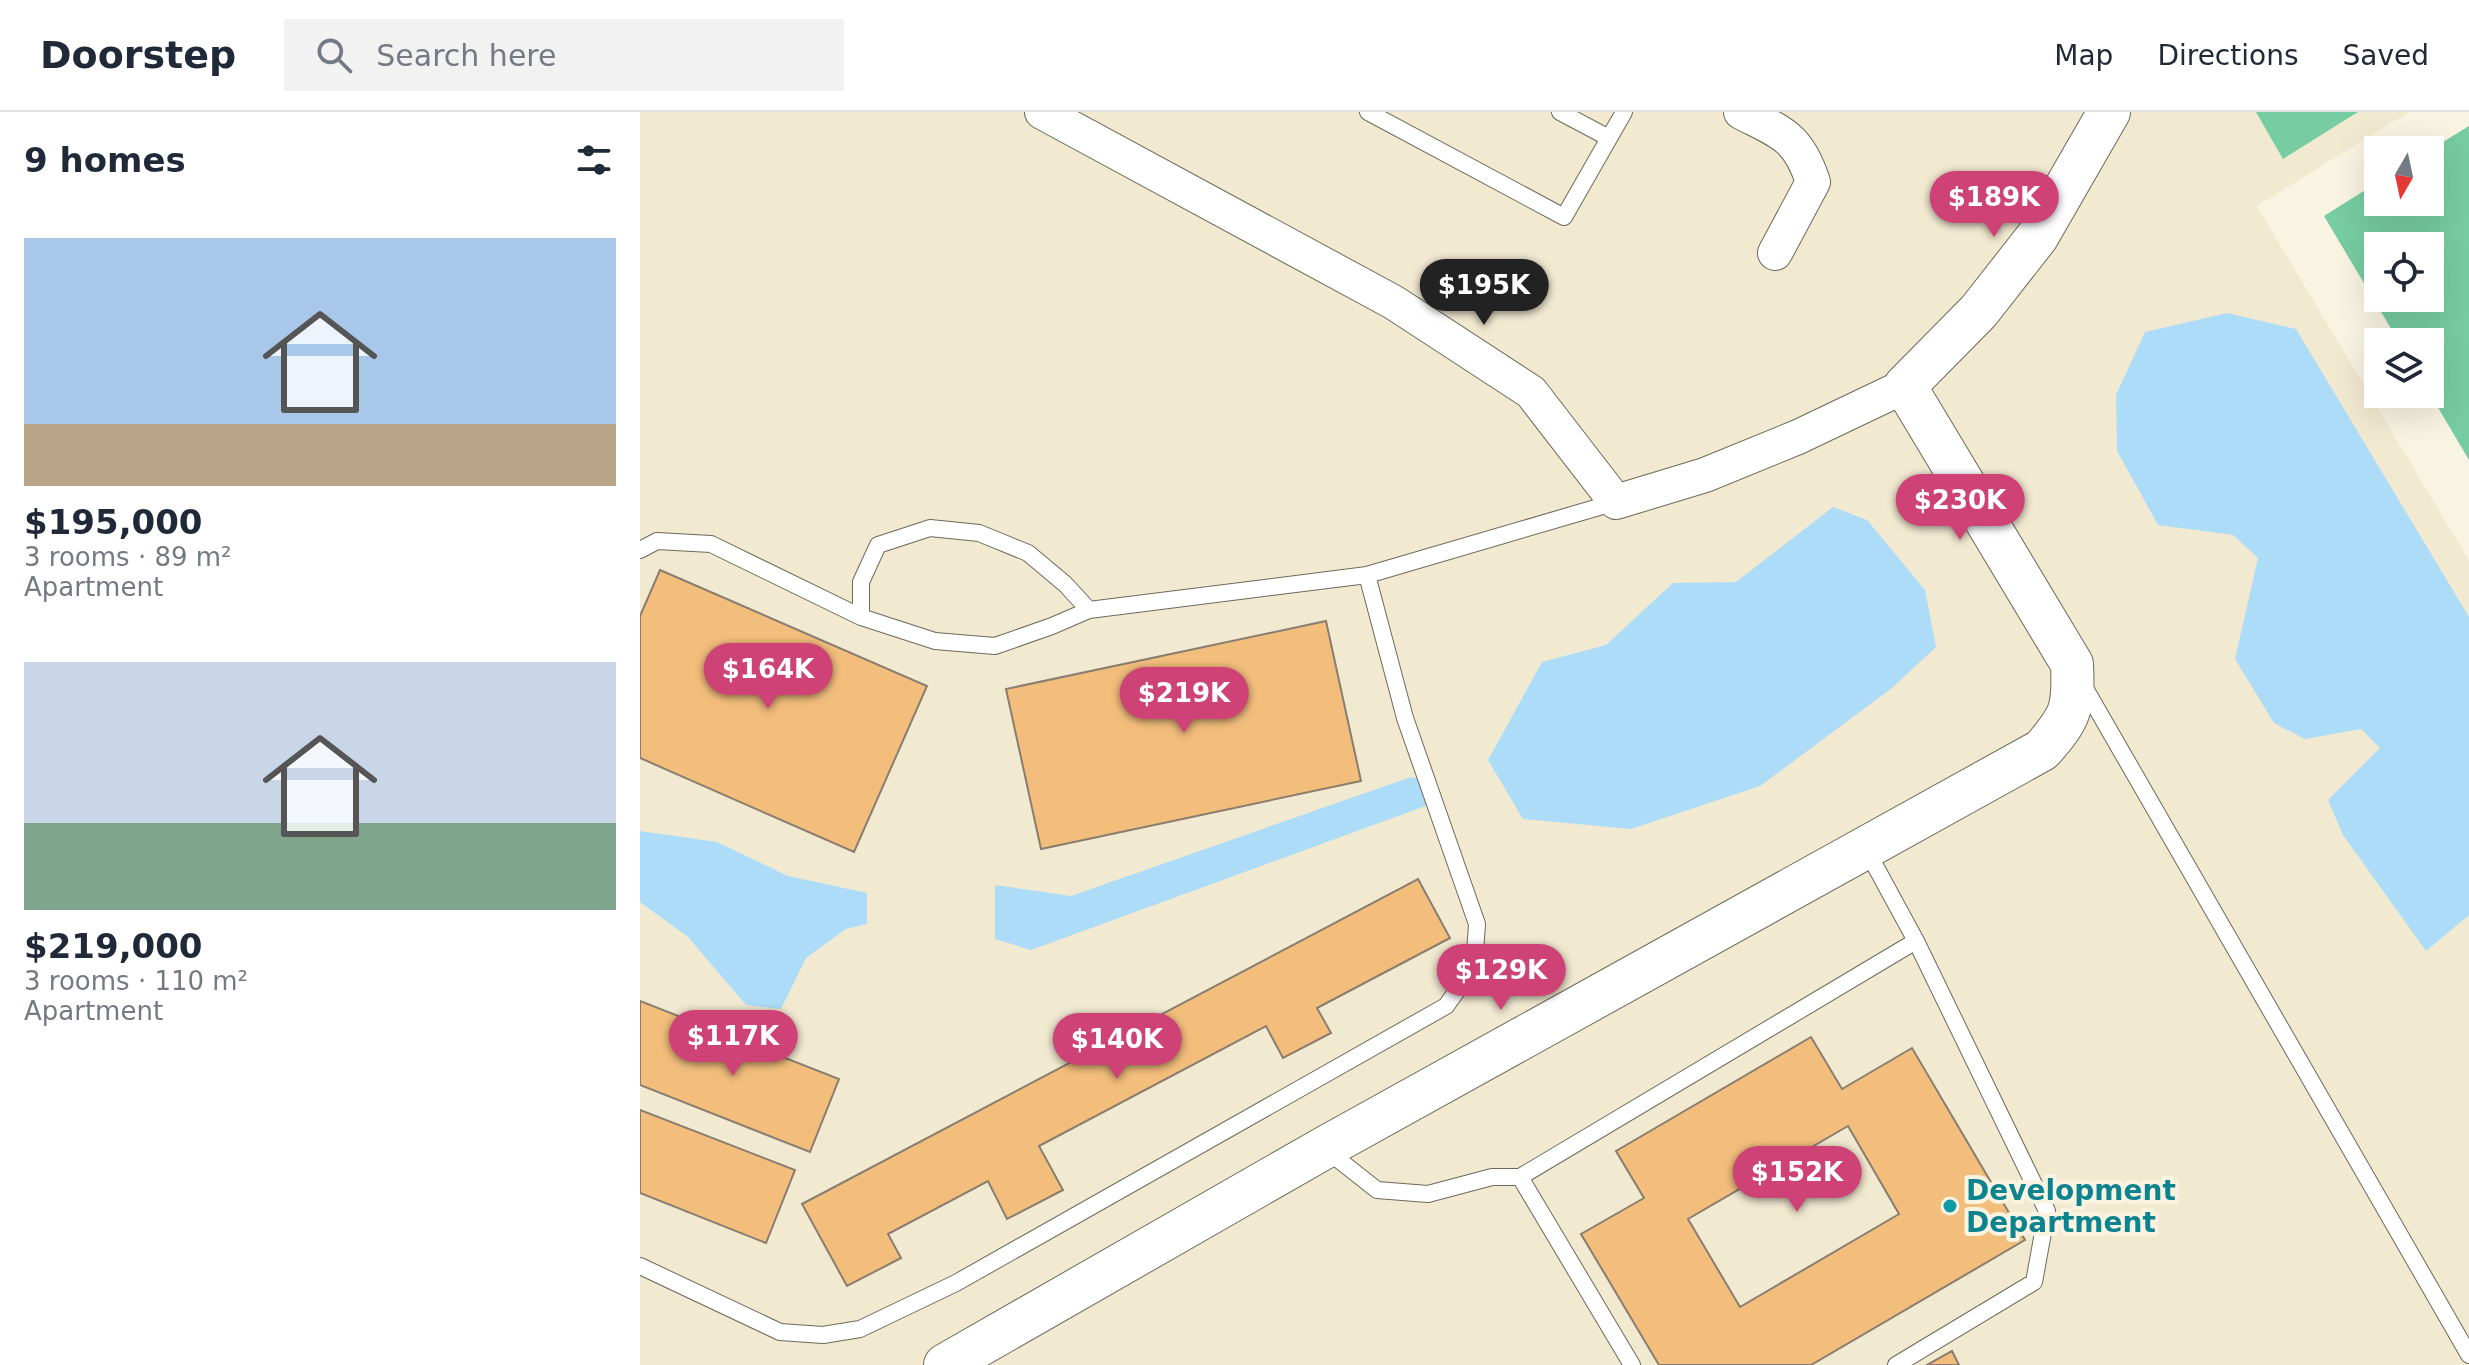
<!DOCTYPE html>
<html lang="en">
<head>
<meta charset="utf-8">
<style>
  body { margin:0; font-family:"DejaVu Sans",sans-serif; background:#f2f2f3; color:#1f2937; height:100vh; display:flex; flex-direction:column; font-size:30px; white-space:nowrap }
  * { box-sizing:border-box; margin:0 }
  p { font-size:26px; color:#747a83 }
  .icon { flex:none; width:44px; height:44px; fill:none; stroke:currentColor; stroke-width:2; stroke-linecap:round; stroke-linejoin:round }
  .map { position:relative; flex:1; overflow:hidden }
  .side { display:flex; flex-direction:column; background:#fff; width:640px }
  .side>* { flex:none }
  .needle { width:52px; rotate:189deg }
  .buttons { position:absolute; left:1724px; top:24px; display:grid; gap:16px }
  .buttons a { display:grid; place-items:center; width:80px; height:80px; border-radius:0px; background:#fff; box-shadow:0 8px 32px #0002; font-size:40px }
  .price { position:absolute; translate:-50% -68px; padding:0 18px; border-radius:28px; background:#ce4276; color:#fff; font-size:26px; line-height:52px; filter:drop-shadow(0 2px 4px #0008) }
  .price::after { content:''; position:absolute; left:50%; top:48px; width:24px; height:18px; margin-left:-12px; background:inherit; clip-path:polygon(0 0,100% 0,50% 100%) }
  .price.on { background:#222; color:#fff }
  ul { padding:0; list-style:none }
  li { display:grid; align-content:center; gap:16px; height:424px; padding:0 24px }
  li span { display:grid; place-items:center; height:248px; border-radius:0px; color:#555 }
  li>.icon { margin-inline-start:auto }
  span .icon { width:144px; height:144px; fill:#fffc; stroke-width:1 }
  li b { font-size:34px }
  h2 { display:flex; justify-content:space-between; align-items:center; height:96px; padding:0 24px; font-size:34px }
  header { display:flex; align-items:center; gap:48px; box-sizing:border-box; height:112px; padding:0 40px; background:#fff; border-bottom:2px solid #e0e1e3 }
  header strong { font-size:38px }
  nav { display:flex; gap:44px; margin-inline-start:auto; font-size:28px }
  .search { width:560px; height:72px; background:#f2f2f3; display:flex; align-items:center; gap:20px; box-sizing:border-box; padding:0 28px; border-radius:0px; color:#747a83; font-size:30px }
  main { display:flex; flex:1; min-height:0 }
  .map>svg:first-child { display:block }
  .built { fill:#f2e9d1 }
  .forest { fill:#77cca1; fill-rule:evenodd }
  .water { fill:#addcf8 }
  .building { fill:#f3be7c; stroke:#897d70; stroke-width:2; fill-rule:evenodd }
  .lines { fill:none; stroke-linecap:round; stroke-linejoin:round }
  .service-casing { stroke:#6e695a; stroke-width:18 }
  .minor-casing { stroke:#6e695a; stroke-width:36 }
  .tertiary-casing { stroke:#6e695a; stroke-width:44 }
  .service { stroke:#fff; stroke-width:16 }
  .minor { stroke:#fff; stroke-width:34 }
  .tertiary { stroke:#fff; stroke-width:42 }
  .culture-dot { fill:#0f9aa8; stroke:#f9f3e2; stroke-width:3 }
  .labels { text-anchor:middle; dominant-baseline:central; stroke-width:8; stroke-linejoin:round; paint-order:stroke }
  .culture-label { font-size:28px; font-weight:bold; fill:#0d838f; stroke:#f9f3e2; text-anchor:start }
</style>
</head>
<body>
<header>
<strong>Doorstep</strong>
<div class="search"><svg class="icon" aria-label="search" viewBox="0 0 24 24"><circle cx="10" cy="10" r="6"/><path d="M15 15l6 6"/></svg>Search here</div>
<nav><a>Map</a><a>Directions</a><a>Saved</a></nav>
</header>
<main>
<section class="side">
<h2>9 homes<svg class="icon" aria-label="filters" viewBox="0 0 24 24"><path d="M4 7h16M4 17h16"/><circle cx="9" cy="7" r="2"/><circle cx="15" cy="17" r="2"/></svg></h2>
<ul>
<li><span style="background:linear-gradient(#a9c7e8 75%,#b9a48a 0)"><svg class="icon" aria-label="home" viewBox="0 0 24 24"><path d="M3 11l9-7 9 7M6 9v11h12V9"/></svg></span><div><b>$195,000</b><p>3 rooms · 89 m²</p><p>Apartment</p></div></li>
<li><span style="background:linear-gradient(#c9d6e8 65%,#7fa58c 0)"><svg class="icon" aria-label="home" viewBox="0 0 24 24"><path d="M3 11l9-7 9 7M6 9v11h12V9"/></svg></span><div><b>$219,000</b><p>3 rooms · 110 m²</p><p>Apartment</p></div></li>
</ul>
</section>
<div class="map">
<svg width="1829" height="1253" viewBox="0 0 1829 1253">
  <rect width="100%" height="100%" fill="#f9f3e2"/>
  <path class="built" d="M0 0H1769L1617 94 1829 449V1253H0Z"/>
  <path class="forest" d="M1616 0H1718L1643 47Z
    M1829 14V348L1790 282V230H1759L1684 104 1738 70V90H1790V38ZM1738 134H1790V186H1738Z"/>
  <path class="water" d="M1587 201 1656 217 1829 505V803L1786 839 1703 723 1688 688 1740 636 1721 617 1665 627 1634 611 1595 547 1618 446 1593 423 1518 413 1477 339 1476 283 1505 220Z
    M1193 395 1227 408 1285 478 1296 535 1252 576 1120 674 991 717 883 707 848 648 902 550 966 533 1033 471 1096 470Z
    M771 665 787 670 791 692 391 838 355 827V773L431 784Z
    M0 719 77 730 148 764 227 781V812L206 817 166 846 141 897 106 893 48 825 0 790Z"/>
  <path class="building" d="M20 458 287 574 214 740 0 646V504Z
    M686 509 721 669 401 737 366 577Z
    M778 767 810 826 677 896 691 921 643 946 626 914 399 1034 423 1078 367 1107 348 1069 248 1122 261 1146 207 1174 162 1092Z
    M0 889 199 967 170 1040 0 973Z
    M1171 925 1202 977 1272 936 1385 1128 1171 1253H1019L941 1122 1004 1086 976 1039ZM1208 1014 1259 1102 1100 1195 1048 1107Z
    M0 998 155 1058 126 1131 0 1081Z
    M1312 1239 1319 1253H1287Z"/>
  <g class="lines">
    <defs>
      <path id="service" d="M728 0 924 105 984 0
        M920 0 969 26
        M0 438 17 429 71 432 221 505 295 529 355 534 412 514 449 498 727 463 976 390
        M221 505V470L238 433 290 416 339 421 388 441 425 472 449 498
        M1442 571 1829 1243
        M1226 737 1276 829 1407 1099 1394 1170 1256 1253
        M685 1037 737 1078 788 1082 852 1065H880L992 1253
        M880 1065 1276 829
        M0 1154 140 1220 183 1223 220 1217 316 1171 806 894 834 855 837 812 765 606 727 463"/>
      <path id="minor" d="M402 0 753 190 891 280 976 390 1065 363 1158 325 1265 274
        M1101 0C1142 21 1158 24 1173 70L1135 141"/>
      <path id="tertiary" d="M305 1253 684 1036 1402 638C1431 605 1434 597 1432 552L1265 274 1339 199 1397 125 1469 0"/>
    </defs>
    <use href="#service" class="service-casing"/>
    <use href="#minor" class="minor-casing"/>
    <use href="#tertiary" class="tertiary-casing"/>
    <use href="#service" class="service"/>
    <use href="#minor" class="minor"/>
    <use href="#tertiary" class="tertiary"/>
  </g>
  <circle class="culture-dot" cx="1310" cy="1094" r="8"/>
  <g class="labels">
    <g class="culture-label">
      <text x="1326" y="1078">Development<tspan x="1326" dy="32">Department</tspan></text>
    </g>
  </g>
</svg>
<div class="buttons">
<a><svg class="needle" viewBox="-14 -14 28 28"><path d="M0-13l5 13h-10z" fill="#e53935"/><path d="M0 13l5-13h-10z" fill="#747a83"/></svg></a>
<a><svg class="icon" aria-label="locate" viewBox="0 0 24 24"><circle cx="12" cy="12" r="6"/><path d="M12 2v4M12 18v4M2 12h4M18 12h4"/></svg></a>
<a><svg class="icon" aria-label="layers" viewBox="0 0 24 24"><path d="M12 4l9 5-9 5-9-5zM3 14l9 5 9-5"/></svg></a>
</div>
<b class="price" style="left:1354px;top:127px">$189K</b>
<b class="price on" style="left:844px;top:215px">$195K</b>
<b class="price" style="left:1320px;top:430px">$230K</b>
<b class="price" style="left:128px;top:599px">$164K</b>
<b class="price" style="left:544px;top:623px">$219K</b>
<b class="price" style="left:861px;top:900px">$129K</b>
<b class="price" style="left:93px;top:966px">$117K</b>
<b class="price" style="left:477px;top:969px">$140K</b>
<b class="price" style="left:1157px;top:1102px">$152K</b>
</div>
</main>
</body>
</html>
